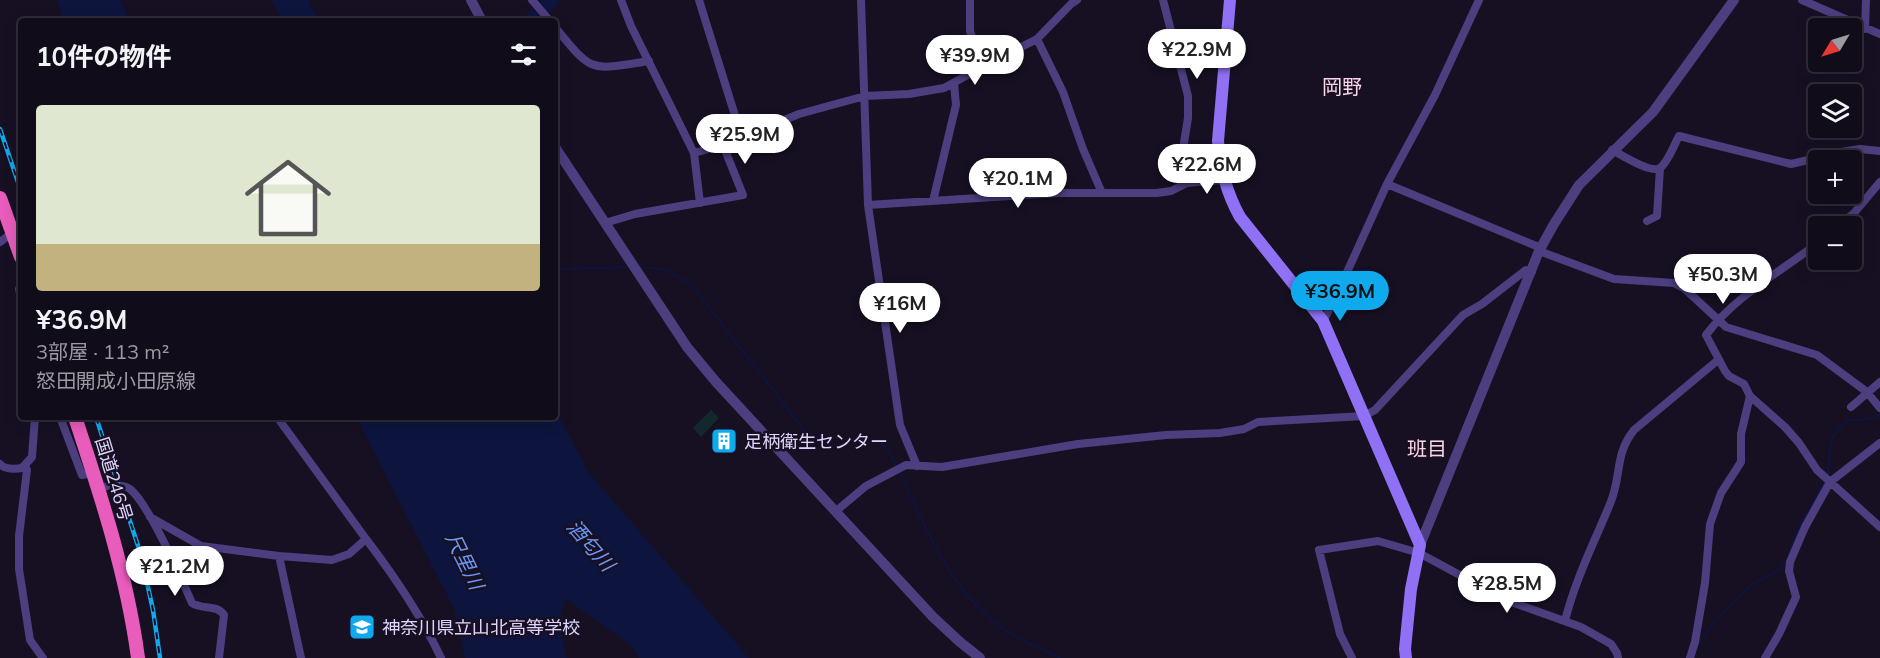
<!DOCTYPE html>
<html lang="ja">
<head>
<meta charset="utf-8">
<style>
  body { margin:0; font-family:Mulish,"Noto Sans JP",sans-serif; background:#1a1523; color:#f1f3f6; height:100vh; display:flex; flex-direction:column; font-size:22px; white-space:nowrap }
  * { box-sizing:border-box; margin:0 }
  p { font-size:20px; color:#9c9ba2 }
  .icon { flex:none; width:33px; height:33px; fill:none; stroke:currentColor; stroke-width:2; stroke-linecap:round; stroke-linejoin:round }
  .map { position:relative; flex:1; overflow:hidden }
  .details { position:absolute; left:18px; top:18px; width:540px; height:402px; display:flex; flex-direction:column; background:#110c1a; border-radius:6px; box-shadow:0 3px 15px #0003,0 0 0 2px #302c39 }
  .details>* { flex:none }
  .needle { width:39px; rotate:232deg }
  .controls { position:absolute; left:1808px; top:18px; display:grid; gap:12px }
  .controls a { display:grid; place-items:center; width:54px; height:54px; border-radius:6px; background:#110c1a; box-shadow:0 3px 15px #0003,0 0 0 2px #302c39; font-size:30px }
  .price { position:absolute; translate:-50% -51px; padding:0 14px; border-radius:21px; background:#fff; color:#222; font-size:20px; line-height:39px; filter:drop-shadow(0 2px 3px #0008) }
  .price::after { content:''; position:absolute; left:50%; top:36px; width:18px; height:14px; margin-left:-9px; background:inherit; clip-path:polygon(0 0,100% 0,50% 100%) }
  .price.active { background:#0faaee; color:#111 }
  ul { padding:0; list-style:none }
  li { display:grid; align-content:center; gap:12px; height:318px; padding:0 18px }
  li span { display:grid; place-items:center; height:186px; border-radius:6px; color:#555 }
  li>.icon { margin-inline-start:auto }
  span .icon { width:108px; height:108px; fill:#fffc; stroke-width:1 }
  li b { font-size:26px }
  h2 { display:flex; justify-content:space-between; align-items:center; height:72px; padding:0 18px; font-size:26px }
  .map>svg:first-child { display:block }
  .green { fill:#13282c }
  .water { fill:#0d153e }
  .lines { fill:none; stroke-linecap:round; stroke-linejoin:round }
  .stream { stroke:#0d153e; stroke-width:2 }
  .river { stroke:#0d153e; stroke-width:14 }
  .minor { stroke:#4d3e7f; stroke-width:8 }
  .tertiary { stroke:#4d3e7f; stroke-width:10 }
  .secondary { stroke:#9071f6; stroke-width:12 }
  .trunk { stroke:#e85cbc; stroke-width:14 }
  .rail-casing { stroke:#0faaee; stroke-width:4.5 }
  .rail { stroke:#171023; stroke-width:2; stroke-dasharray:7; stroke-linecap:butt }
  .labels { text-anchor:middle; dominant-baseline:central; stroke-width:5; stroke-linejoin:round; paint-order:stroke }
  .poi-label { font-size:18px; fill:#e1d4fc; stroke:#171023; text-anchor:start }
  .street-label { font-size:18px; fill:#e1d4fc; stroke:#171023 }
  .neighbourhood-label { font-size:20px; fill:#fcd6e7; stroke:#171023 }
  .water-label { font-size:20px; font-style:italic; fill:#6998f6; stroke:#171023 }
</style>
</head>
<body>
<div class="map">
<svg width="1880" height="658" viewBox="0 0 1880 658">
  <rect width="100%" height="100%" fill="#171023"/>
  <path class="green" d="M711 410 719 418 701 437 693 428Z"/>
  <path class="water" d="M57 0H120L130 21H64Z
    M272 0H308L319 21H282Z
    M555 409 589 473 749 658H639L632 646 565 598 559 625 567 658H465L455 611 358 420 354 417H555Z"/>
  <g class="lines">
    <path class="stream" d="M639 267 664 269 690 283 808 435 874 441 887 448 896 466
      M555 269 631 267
      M899 471C927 530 952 597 1010 633 1026 643 1043 650 1060 658
      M1828 475 1831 439 1847 420H1862L1880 415
      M1788 556 1799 527 1826 480
      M1699 644C1704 631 1743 592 1756 582 1765 575 1782 572 1786 561"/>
    <path class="river" d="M530 21 552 0"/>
    <path class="minor" d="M532 0 550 21
      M621 0 631 26 694 153 723 145 799 114 865 96 909 94 944 88 982 67 1037 39 1071 4 1077 0
      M699 0 742 138
      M861 0 868 205 900 425 917 466
      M970 0V31L982 67
      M1163 0 1188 96V118L1182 155 1187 183
      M1802 0 1880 34
      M555 27C593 74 590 70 649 61
      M1865 29 1866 0
      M1037 39 1063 92 1083 149 1102 193
      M1612 150C1622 155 1651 174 1660 168 1668 162 1674 145 1679 136L1791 164 1847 151 1860 149 1880 151
      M694 153 700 203
      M1387 184 1541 248
      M933 201 956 105 954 84
      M868 205 1057 193H1157L1171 191 1187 183 1223 180
      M1647 221 1657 216 1660 168
      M605 223 635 214 743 195 723 145
      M1838 226 1854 213 1880 182
      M0 242 12 233
      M1539 251 1614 279 1674 283 1685 289 1726 327 1817 355 1867 392 1880 408
      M21 285 19 289 21 297
      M1323 321 1333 303 1387 184 1435 95 1479 0
      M1750 396 1785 427 1799 443 1817 470 1880 527
      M1851 407 1880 382
      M60 417 82 475 93 473
      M0 464C5 470 15 469 22 468L32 457 35 417
      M25 465 27 470 19 536V569L30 640 43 658
      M98 488C108 486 121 483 130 489 148 503 182 579 192 603 202 610 217 604 224 615L219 658
      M836 511 866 486 906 465 942 467 1078 444 1166 435 1220 433 1244 429 1258 422 1364 416 1375 410 1463 315 1482 304 1526 270 1532 272
      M150 517 201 546 279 556 332 560 349 554 366 539 277 417
      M366 539C395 577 421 615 441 658
      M279 556 301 658
      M1565 621C1575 580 1594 543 1610 504 1622 476 1614 455 1634 430L1718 360
      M1352 658 1340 634 1319 550 1378 541 1419 553 1506 600 1581 627 1611 644 1617 653 1618 658
      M1690 658 1695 642 1705 583 1710 524 1721 493 1741 462V434L1750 396 1744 384 1729 376 1725 371 1706 335C1735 296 1780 272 1818 243
      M1765 658 1779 634 1796 597 1789 571 1790 562 1805 527 1830 482 1880 443"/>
    <path class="tertiary" d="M471 0 482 21
      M555 147 687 347 716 382 933 617 960 642 980 658
      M1420 545 1539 251 1554 224 1579 185 1653 112 1734 0"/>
    <path class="secondary" d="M1230 0 1218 141C1220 169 1226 192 1240 217L1323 321 1420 545 1411 589 1405 649 1406 658"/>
    <path class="trunk" d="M0 198 21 257
      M75 417C101 496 127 575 138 658"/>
    <defs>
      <path id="rail" d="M0 129 21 191
        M96 417 141 555 153 610 160 658"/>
    </defs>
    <use href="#rail" class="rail-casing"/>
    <use href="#rail" class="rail"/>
  </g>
  <defs>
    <symbol id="building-square" viewBox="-11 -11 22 22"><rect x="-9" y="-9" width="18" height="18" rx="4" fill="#0faaee" stroke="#171023"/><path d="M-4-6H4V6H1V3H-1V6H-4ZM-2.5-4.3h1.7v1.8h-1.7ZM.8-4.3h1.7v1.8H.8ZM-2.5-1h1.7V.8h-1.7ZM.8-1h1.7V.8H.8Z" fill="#fff"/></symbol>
    <symbol id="school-square" viewBox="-11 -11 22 22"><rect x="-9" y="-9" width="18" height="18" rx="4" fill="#0faaee" stroke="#171023"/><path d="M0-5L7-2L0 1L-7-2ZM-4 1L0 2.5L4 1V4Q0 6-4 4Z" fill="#fff"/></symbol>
  </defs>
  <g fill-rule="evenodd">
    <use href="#building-square" x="709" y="426" width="30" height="30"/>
    <use href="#school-square" x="347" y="612" width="30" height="30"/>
  </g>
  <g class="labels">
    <g class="poi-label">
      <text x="744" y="441">足柄衛生センター</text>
      <text x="382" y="627">神奈川県立山北高等学校</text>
    </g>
    <g class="street-label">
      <text transform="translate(114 479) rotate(73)">国道246号</text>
    </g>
    <g class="neighbourhood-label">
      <text x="1342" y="86">岡野</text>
      <text x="1427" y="448">班目</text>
    </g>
    <g class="water-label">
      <text transform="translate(591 545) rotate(49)">酒匂川</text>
      <text transform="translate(465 561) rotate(64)">尺里川</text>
    </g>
  </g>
</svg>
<div class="controls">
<a><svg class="needle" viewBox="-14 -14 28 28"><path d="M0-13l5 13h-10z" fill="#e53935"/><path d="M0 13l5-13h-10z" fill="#9c9ba2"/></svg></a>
<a><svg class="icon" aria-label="layers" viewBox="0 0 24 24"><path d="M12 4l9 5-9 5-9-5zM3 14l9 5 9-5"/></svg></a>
<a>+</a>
<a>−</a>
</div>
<b class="price" style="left:1197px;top:80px">¥22.9M</b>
<b class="price" style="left:975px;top:86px">¥39.9M</b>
<b class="price" style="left:745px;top:165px">¥25.9M</b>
<b class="price" style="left:1207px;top:195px">¥22.6M</b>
<b class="price" style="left:1018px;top:209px">¥20.1M</b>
<b class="price" style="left:1723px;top:305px">¥50.3M</b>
<b class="price active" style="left:1340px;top:322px">¥36.9M</b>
<b class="price" style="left:900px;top:334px">¥16M</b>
<b class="price" style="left:175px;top:597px">¥21.2M</b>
<b class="price" style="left:1507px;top:614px">¥28.5M</b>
<section class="details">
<h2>10件の物件<svg class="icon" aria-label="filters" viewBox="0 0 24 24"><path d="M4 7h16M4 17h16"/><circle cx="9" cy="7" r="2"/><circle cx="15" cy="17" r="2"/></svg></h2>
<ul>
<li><span style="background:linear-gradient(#dfe7d0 75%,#c2b280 0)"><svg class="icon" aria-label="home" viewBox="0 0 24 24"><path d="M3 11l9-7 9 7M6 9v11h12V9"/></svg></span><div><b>¥36.9M</b><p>3部屋 · 113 m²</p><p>怒田開成小田原線</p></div></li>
</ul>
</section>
</div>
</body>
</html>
